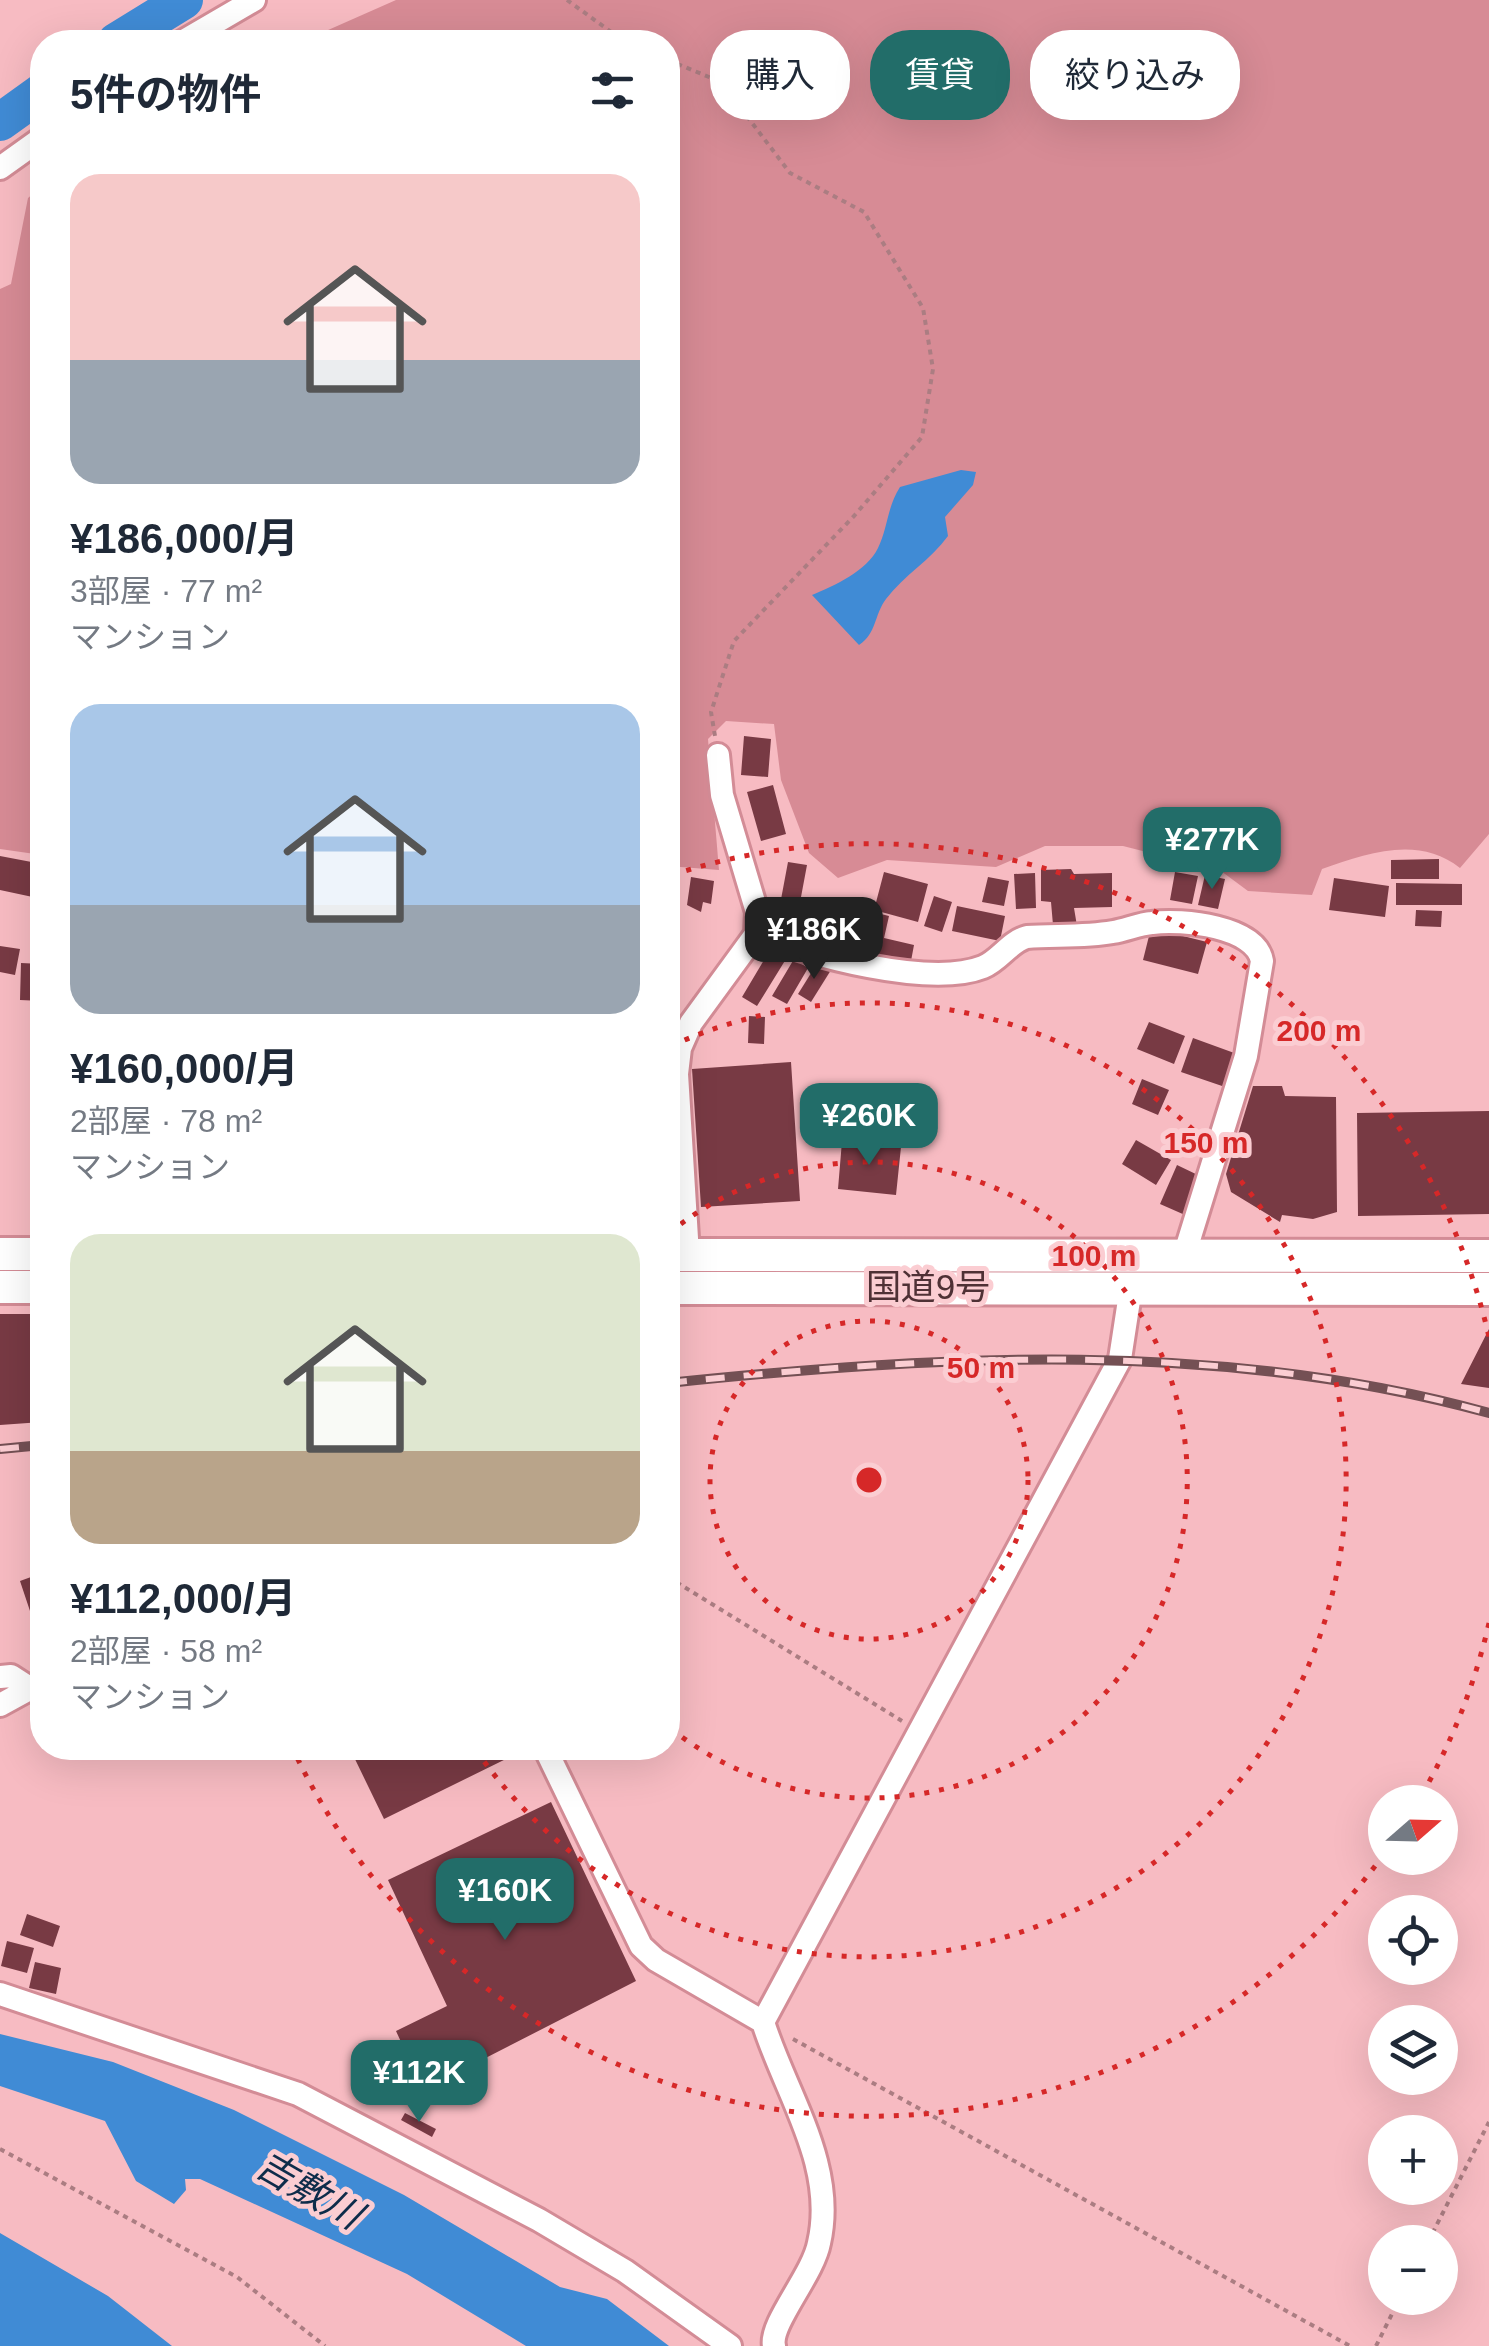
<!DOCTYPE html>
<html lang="ja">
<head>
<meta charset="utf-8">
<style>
  body { margin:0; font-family:Arial,"Noto Sans JP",sans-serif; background:#f6f6f7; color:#1f2937; height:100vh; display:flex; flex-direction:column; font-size:38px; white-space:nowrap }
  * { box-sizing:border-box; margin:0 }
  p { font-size:32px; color:#747a83 }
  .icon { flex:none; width:55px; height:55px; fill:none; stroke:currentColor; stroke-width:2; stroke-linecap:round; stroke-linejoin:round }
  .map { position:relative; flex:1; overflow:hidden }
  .drawer { position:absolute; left:30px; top:30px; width:650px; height:1730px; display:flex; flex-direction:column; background:#fff; border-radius:40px; box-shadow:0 10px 40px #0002 }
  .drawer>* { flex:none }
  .banner { position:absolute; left:710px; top:30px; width:628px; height:90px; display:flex; gap:20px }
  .needle { width:65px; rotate:70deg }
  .buttons { position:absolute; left:1368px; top:1785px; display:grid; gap:20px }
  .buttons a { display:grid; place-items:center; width:90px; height:90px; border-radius:50%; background:#fff; box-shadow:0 10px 40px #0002; font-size:50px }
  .price { position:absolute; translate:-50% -85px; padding:0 22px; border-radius:20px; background:#226d69; color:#fff; font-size:32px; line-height:65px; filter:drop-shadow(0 2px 5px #0008) }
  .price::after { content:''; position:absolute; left:50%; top:60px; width:30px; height:22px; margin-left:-15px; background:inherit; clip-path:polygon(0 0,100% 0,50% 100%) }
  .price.selected { background:#222; color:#fff }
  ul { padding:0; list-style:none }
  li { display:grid; align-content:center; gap:20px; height:530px; padding:0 40px }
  li span { display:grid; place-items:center; height:310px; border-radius:30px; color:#555 }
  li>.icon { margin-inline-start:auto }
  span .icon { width:180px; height:180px; fill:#fffc; stroke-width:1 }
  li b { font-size:42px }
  h2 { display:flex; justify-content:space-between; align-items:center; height:120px; padding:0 40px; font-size:42px }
  .chip { padding:0 35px; border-radius:40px; background:#fff; box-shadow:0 10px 40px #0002; font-size:35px; line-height:90px }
  .chip.selected { background:#226d69; color:#fff }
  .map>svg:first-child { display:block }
  .green { fill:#d78b95 }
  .water { fill:#408bd5 }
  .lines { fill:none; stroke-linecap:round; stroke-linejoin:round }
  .river { stroke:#408bd5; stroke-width:38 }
  .building { fill:#783a44 }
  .minor-casing { stroke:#d38c96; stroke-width:28 }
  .highway-casing { stroke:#d38c96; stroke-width:38 }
  .path { stroke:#ab7d82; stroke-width:4; stroke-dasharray:5 5; stroke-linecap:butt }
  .minor { stroke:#fff; stroke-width:22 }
  .highway { stroke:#fff; stroke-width:32 }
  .rail-casing { stroke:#745054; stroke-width:10 }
  .rail { stroke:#fbcdd2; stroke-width:6; stroke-dasharray:19; stroke-linecap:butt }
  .ring { fill:none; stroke:#d62828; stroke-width:5; stroke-dasharray:5 10 }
  .labels { text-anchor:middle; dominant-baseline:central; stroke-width:10; stroke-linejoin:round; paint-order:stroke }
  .street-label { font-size:35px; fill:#4f3135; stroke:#fbcdd2 }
  .water-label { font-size:38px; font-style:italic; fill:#0e2c4a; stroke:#fbcdd2 }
  .centre { fill:#d62828; stroke:#fbcdd2; stroke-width:5 }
  .ring-label { font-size:30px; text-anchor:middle; font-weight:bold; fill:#d62828; stroke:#fbcdd2; stroke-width:10; stroke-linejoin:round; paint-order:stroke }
</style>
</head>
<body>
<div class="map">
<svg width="1489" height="2346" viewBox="0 0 1489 2346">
  <rect width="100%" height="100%" fill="#f7bbc2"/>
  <path class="green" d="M396 0H1489V834L1460 868C1419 835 1367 853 1322 869L1312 895 1248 891 1221 871 1123 846H1045L996 867 887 860 838 878 809 853 781 780 774 724 726 721 708 739 719 870 668 866V42H301Z
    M42 186V855L0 849V289L11 284 28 198Z"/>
  <path class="water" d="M961 470 976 472 973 485 945 517 948 536C931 560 904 575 886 599 874 615 877 633 859 645L812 595C834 586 867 571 878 548 888 528 887 507 900 487Z
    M0 2034 113 2062 234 2110 404 2195 560 2287 607 2299 669 2346H526L407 2274 200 2179H185L186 2190 174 2204 136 2181 105 2121 0 2086Z
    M0 2233 108 2296 172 2346H0Z"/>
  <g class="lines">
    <path class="river" d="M116 42 184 0
      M0 122 42 92"/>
  </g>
  <path class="building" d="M744 736 771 739 768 777 741 775Z
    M773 785 786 834 761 841 747 792Z
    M0 856 42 864V899L0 890Z
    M1439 859V879H1391V860Z
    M788 862 807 865 798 913 779 910Z
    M1071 869 1074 874 1112 873V907L1074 908 1077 926 1053 925 1051 902 1041 901V870Z
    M884 872 928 884 918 922 874 910Z
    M1175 872 1198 876 1192 904 1170 900Z
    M1035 873 1036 908 1016 909 1014 874Z
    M1205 875 1225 879 1218 909 1198 905Z
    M691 877 714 881 711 904 703 902 701 912 687 905Z
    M988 877 1009 881 1004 906 982 902Z
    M1334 878 1389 886 1385 917 1329 910Z
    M1396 883 1462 884V905H1396Z
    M934 896 952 902 942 932 924 926Z
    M668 904H675L674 912 680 913 679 934H668Z
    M957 906 1005 916 1000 941 952 931Z
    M865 910 889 916 884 938 914 945 911 961 855 953Z
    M1416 910 1442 911 1441 927 1415 926Z
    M1151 928 1207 942 1198 974 1143 960Z
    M0 946 20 949 15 975 0 972Z
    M770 950 786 959 757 1006 742 997Z
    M794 959 808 968 787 1004 772 996Z
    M818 962 831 970 811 1002 798 994Z
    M21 963 42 964V1001L20 1000Z
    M749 1016 765 1017 764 1044 748 1043Z
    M1149 1022 1185 1036 1174 1064 1137 1049Z
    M1193 1038 1237 1054 1225 1087 1181 1072Z
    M791 1062 800 1201 701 1207 692 1069Z
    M1142 1079 1169 1090 1158 1115 1132 1104Z
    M883 1084 905 1090 893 1137 871 1132Z
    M1253 1086H1282L1285 1096 1336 1097 1337 1212 1313 1219 1282 1215 1280 1222 1231 1192 1226 1174Z
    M1489 1111V1214L1358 1216 1357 1113Z
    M1136 1140 1171 1160 1156 1185 1122 1164Z
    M842 1141 901 1147 896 1195 838 1189Z
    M1177 1165 1202 1177 1185 1215 1160 1204Z
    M0 1314H42V1422L0 1425Z
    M1489 1329V1388L1461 1384Z
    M42 1573V1620L34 1623 20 1581Z
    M368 1748H508L512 1756 384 1819 353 1755Z
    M551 1802 636 1981 423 2090 396 2031 447 2006 388 1880Z
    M27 1914 60 1926 53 1947 20 1935Z
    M7 1941 34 1948 27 1973 1 1966Z
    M35 1962 61 1968 56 1994 29 1988Z
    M405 2113 436 2129 432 2137 401 2120Z"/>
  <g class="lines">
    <defs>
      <path id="minor" d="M182 42 254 0
        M0 168 42 138
        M756 934C808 955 930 988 983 967 1000 960 1009 942 1027 937 1055 935 1085 937 1113 932 1126 930 1139 924 1152 923 1182 919 1256 926 1262 961L1246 1056 1184 1256
        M688 1255 677 1074 680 1048 691 1023 756 934 757 912 722 795 718 755
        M0 1677 11 1676 28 1687
        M0 1705 42 1682
        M545 1748 641 1946 656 1960 763 2022
        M0 1994 298 2094 539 2220 625 2271 730 2346
        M774 2346C769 2324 813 2275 819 2243 837 2165 785 2093 763 2022L1120 1359 1131 1287"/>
      <path id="highway" d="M0 1254H42
        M668 1255 1489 1256
        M0 1287H42
        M668 1288 1489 1289"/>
    </defs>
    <use href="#minor" class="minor-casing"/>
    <use href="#highway" class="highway-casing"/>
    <path class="path" d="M567 0 625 42
      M668 60 721 82 790 173 864 212 923 308 933 369 922 437 854 516 734 641 711 712 715 736
      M668 1577 902 1721
      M793 2039 1350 2346
      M0 2149 237 2277 325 2346
      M1428 2242 1489 2122
      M1376 2346 1400 2298"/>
    <use href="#minor" class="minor"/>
    <use href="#highway" class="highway"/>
    <defs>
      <path id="rail" d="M668 1383C941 1355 1221 1339 1489 1413
        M0 1449 42 1445"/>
    </defs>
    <use href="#rail" class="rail-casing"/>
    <use href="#rail" class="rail"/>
  </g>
  <g class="ring">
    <circle cx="869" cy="1480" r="159"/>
    <path d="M669 1233A318 318 0 1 1 669 1727"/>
    <path d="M671 1046A477 477 0 1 1 476 1750"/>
    <path d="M1489 1623A636 636 0 0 1 1420 1798M1384 1854A636 636 0 0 1 293 1749M672 875A636 636 0 0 1 1489 1337"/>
  </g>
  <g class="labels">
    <g class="street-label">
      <text x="928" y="1286">国道9号</text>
    </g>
    <g class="water-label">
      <text transform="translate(309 2190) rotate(30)">吉敷川</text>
    </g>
  </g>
  <circle cx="869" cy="1480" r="15" class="centre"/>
  <g class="ring-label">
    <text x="1319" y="1041">200 m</text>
    <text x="1206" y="1153">150 m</text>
    <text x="1094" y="1266">100 m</text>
    <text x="981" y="1378">50 m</text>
  </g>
</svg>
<div class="buttons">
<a><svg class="needle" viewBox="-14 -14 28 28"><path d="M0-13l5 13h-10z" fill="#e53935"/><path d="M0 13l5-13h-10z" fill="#747a83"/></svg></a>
<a><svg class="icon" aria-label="locate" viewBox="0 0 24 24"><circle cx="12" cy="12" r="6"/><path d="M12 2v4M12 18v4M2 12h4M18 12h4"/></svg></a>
<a><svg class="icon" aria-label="layers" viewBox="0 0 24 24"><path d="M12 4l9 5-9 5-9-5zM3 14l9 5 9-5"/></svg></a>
<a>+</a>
<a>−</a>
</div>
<b class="price" style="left:1212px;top:892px">¥277K</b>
<b class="price selected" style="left:814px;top:982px">¥186K</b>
<b class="price" style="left:869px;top:1168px">¥260K</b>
<b class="price" style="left:505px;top:1943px">¥160K</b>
<b class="price" style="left:419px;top:2125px">¥112K</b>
<div class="banner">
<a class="chip">購入</a>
<a class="chip selected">賃貸</a>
<a class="chip">絞り込み</a>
</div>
<section class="drawer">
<h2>5件の物件<svg class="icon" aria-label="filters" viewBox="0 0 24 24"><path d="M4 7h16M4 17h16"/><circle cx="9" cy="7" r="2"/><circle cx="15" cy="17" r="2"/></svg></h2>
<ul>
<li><span style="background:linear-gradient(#f6c9c9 60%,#9aa5b1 0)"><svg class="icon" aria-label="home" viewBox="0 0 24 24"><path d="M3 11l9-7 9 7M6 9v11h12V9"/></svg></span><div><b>¥186,000/月</b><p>3部屋 · 77 m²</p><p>マンション</p></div></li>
<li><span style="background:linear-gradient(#a9c7e8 65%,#9aa5b1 0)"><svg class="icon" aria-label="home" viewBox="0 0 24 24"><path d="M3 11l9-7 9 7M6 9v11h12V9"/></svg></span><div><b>¥160,000/月</b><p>2部屋 · 78 m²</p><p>マンション</p></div></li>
<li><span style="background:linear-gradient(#dfe7d0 70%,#b9a48a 0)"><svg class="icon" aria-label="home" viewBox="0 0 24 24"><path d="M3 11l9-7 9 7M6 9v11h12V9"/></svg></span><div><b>¥112,000/月</b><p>2部屋 · 58 m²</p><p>マンション</p></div></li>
</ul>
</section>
</div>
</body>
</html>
